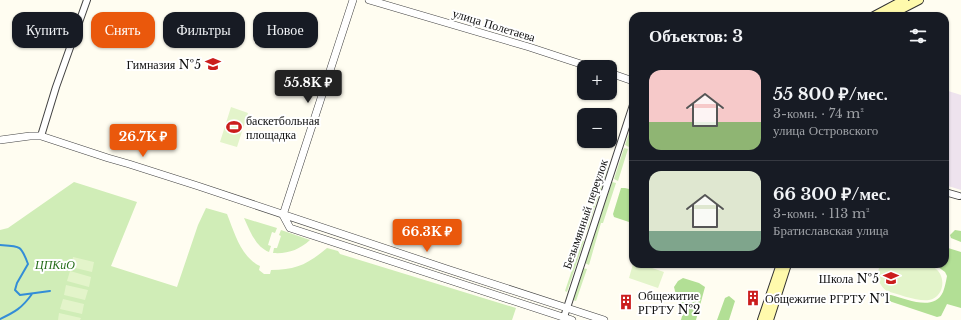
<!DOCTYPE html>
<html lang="ru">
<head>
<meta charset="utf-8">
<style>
  body { margin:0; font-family:"Libre Baskerville",serif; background:#242831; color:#f1f3f6; height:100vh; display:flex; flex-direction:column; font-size:15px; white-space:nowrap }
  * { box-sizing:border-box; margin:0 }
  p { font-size:13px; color:#9ea1a6 }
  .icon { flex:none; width:22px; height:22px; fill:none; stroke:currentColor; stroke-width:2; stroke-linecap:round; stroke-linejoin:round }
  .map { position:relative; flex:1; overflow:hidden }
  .drawer { position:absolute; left:629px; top:12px; width:320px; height:256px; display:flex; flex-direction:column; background:#171b24; border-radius:12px; box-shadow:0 1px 3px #0004 }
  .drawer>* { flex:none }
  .hud { position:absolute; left:12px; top:12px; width:380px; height:36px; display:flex; gap:8px }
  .tools { position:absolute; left:577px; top:60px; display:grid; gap:8px }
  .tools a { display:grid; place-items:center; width:40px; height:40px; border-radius:8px; background:#171b24; box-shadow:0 1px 3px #0004; font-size:20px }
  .price { position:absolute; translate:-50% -34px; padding:0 9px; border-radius:4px; background:#ea580c; color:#fff; font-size:13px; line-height:26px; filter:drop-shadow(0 1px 2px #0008) }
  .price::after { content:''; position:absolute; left:50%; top:24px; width:12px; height:9px; margin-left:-6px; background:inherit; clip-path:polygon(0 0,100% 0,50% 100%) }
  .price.selected { background:#222; color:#fff }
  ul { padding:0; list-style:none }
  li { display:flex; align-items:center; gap:12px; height:100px; padding:0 20px }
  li+li { border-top:1px solid #363941 }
  li span { display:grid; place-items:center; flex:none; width:112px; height:80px; border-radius:12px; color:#555 }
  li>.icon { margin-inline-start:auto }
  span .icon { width:48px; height:48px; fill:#fffc; stroke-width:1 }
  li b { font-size:17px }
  h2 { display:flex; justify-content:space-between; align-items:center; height:48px; padding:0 20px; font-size:17px }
  .tag { padding:0 14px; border-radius:12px; background:#171b24; box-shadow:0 1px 3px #0004; font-size:14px; line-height:36px }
  .tag.selected { background:#ea580c; color:#fff }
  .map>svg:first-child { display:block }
  .industrial { fill:#eee3ee }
  .green { fill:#d0edb7 }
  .forest { fill:#b2df95 }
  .pitch { fill:#e3f4ca }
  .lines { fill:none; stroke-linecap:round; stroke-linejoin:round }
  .stream { stroke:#338dd7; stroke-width:2 }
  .minor-casing { stroke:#424242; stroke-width:8 }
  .tertiary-casing { stroke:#424242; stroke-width:8 }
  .secondary-casing { stroke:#313131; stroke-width:10 }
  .minor { stroke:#fff; stroke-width:6 }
  .tertiary { stroke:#fff; stroke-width:7 }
  .secondary { stroke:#fffaac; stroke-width:8 }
  .labels { text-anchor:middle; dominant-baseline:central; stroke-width:4; stroke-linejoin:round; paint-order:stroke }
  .street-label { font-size:12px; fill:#0f0f0f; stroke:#fff }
  .poi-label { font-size:12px; fill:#0f0f0f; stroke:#fff; text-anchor:start }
  .park-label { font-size:12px; font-style:italic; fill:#266d1a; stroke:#fff }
</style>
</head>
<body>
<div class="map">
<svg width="961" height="320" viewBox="0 0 961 320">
  <rect width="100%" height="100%" fill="#fffdf1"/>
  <path class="industrial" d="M945 90 961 95V190L945 185Z"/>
  <path class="green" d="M633 122V134L629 147 625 145Z
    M624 148 628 149 618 181 614 179Z
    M606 167 608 168 587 230 585 229Z
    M74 182 137 202 111 266 177 287 198 225 206 208 227 214C235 234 241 257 260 266L259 270 264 274H270L271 270C296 270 308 264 327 248L338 251 340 254 516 308 512 320H0V230L8 228Z
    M612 182 616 183 603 223H601L589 265 585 263Z
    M244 218 277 228 275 233 272 232 268 245 271 246 269 252C255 246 250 231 244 218Z
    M281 230 310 240C299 250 288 254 273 253L274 248H277L281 236 279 235Z
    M582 240 584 241 567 292 565 291Z
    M583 268 587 269 576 301 573 300Z"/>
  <path class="forest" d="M621 188H625L633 190V233L631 232 629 222 614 217 613 214Z
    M955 230 961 231V242L951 238 950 235Z
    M945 247 961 252V308L947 304 941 316 937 317 889 301 888 299V295H891C907 299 934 312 943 292 945 287 946 281 947 276L945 272 934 264H945Z
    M683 278 699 283 705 287 696 320H681C687 301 677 303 674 287L678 281Z
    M729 296 735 301 729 320H717L725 298Z"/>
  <path class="pitch" d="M231 107 248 113 237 147 220 142Z
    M73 257 94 262 92 272 71 267Z
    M633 264H640L664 272 658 288 629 278Z
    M881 264C896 264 919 261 933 267 947 274 945 297 929 300 919 302 897 294 887 291 878 285 875 274 881 264Z
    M70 271 91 277 89 287 67 281Z
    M66 285 88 290 85 300 64 295Z
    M63 299 84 304 82 314 60 309Z
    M59 313 81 318 80 320H58Z"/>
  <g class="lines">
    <path class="stream" d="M0 245C20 246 21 245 28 264L17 283 15 290 20 295 50 291
      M0 319C15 312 22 308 32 294"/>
    <defs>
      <path id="minor" d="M41 136 56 87 87 0
        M945 192 959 196
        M564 317 633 105"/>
      <path id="tertiary" d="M369 0 529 47 590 67
        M610 73 633 81
        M0 140 30 136H41L108 158 129 164 198 186 447 269 604 320
        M283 215 290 228 572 320
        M283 215 353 0"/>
      <path id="secondary" d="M874 16 904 0
        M888 16 919 0
        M762 320 781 264
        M769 320 787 264"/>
    </defs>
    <use href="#minor" class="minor-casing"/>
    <use href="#tertiary" class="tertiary-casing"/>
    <use href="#secondary" class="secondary-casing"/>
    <use href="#minor" class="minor"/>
    <use href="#tertiary" class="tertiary"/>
    <use href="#secondary" class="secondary"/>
  </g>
  <defs>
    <symbol id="school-bare" viewBox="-9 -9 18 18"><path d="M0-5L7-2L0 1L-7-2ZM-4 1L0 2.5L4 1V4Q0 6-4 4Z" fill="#cb1d1c" stroke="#fff" stroke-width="2.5" paint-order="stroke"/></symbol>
    <symbol id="stadium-bare" viewBox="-9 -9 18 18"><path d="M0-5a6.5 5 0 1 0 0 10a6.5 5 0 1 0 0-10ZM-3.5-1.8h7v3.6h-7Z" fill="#cb1d1c" stroke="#fff" stroke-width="2.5" paint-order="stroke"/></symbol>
    <symbol id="building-bare" viewBox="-9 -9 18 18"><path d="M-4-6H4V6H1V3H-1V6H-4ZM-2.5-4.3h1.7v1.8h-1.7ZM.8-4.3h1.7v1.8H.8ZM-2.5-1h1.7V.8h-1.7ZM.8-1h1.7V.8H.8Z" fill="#cb1d1c" stroke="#fff" stroke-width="2.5" paint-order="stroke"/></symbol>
  </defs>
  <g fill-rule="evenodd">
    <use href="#school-bare" x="202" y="53" width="22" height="22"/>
    <use href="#stadium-bare" x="223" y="116" width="22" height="22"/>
    <use href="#school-bare" x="880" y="267" width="22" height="22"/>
    <use href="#building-bare" x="742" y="287" width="22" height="22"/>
    <use href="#building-bare" x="615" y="291" width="22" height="22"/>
  </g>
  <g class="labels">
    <g class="street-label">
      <text transform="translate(494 25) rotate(17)">улица Полетаева</text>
      <text transform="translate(585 214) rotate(-71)">Безымянный переулок</text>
    </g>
    <g class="poi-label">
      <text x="201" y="64" text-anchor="end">Гимназия №5</text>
      <text x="246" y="120">баскетбольная<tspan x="246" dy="14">площадка</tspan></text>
      <text x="879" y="278" text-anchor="end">Школа №5</text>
      <text x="638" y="295">Общежитие<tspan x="638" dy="14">РГРТУ №2</tspan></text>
      <text x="765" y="298">Общежитие РГРТУ №1</text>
    </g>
    <g class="park-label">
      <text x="55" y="264">ЦПКиО</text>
    </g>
  </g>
</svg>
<div class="tools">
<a>+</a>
<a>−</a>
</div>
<b class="price selected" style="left:308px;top:104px">55.8K ₽</b>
<b class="price" style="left:143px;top:158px">26.7K ₽</b>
<b class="price" style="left:427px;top:253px">66.3K ₽</b>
<div class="hud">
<a class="tag">Купить</a>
<a class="tag selected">Снять</a>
<a class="tag">Фильтры</a>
<a class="tag">Новое</a>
</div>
<section class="drawer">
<h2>Объектов: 3<svg class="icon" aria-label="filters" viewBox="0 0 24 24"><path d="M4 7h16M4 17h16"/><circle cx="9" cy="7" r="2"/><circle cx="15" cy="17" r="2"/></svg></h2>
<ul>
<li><span style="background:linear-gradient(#f6c9c9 65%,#8fb573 0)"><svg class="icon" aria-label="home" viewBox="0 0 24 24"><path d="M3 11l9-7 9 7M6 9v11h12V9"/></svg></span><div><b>55 800 ₽/мес.</b><p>3-комн. · 74 m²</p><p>улица Островского</p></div></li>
<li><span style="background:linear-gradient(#dfe7d0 75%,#7fa58c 0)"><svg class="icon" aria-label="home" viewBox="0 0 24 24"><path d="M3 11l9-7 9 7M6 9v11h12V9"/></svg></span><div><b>66 300 ₽/мес.</b><p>3-комн. · 113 m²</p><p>Братиславская улица</p></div></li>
</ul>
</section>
</div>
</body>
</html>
